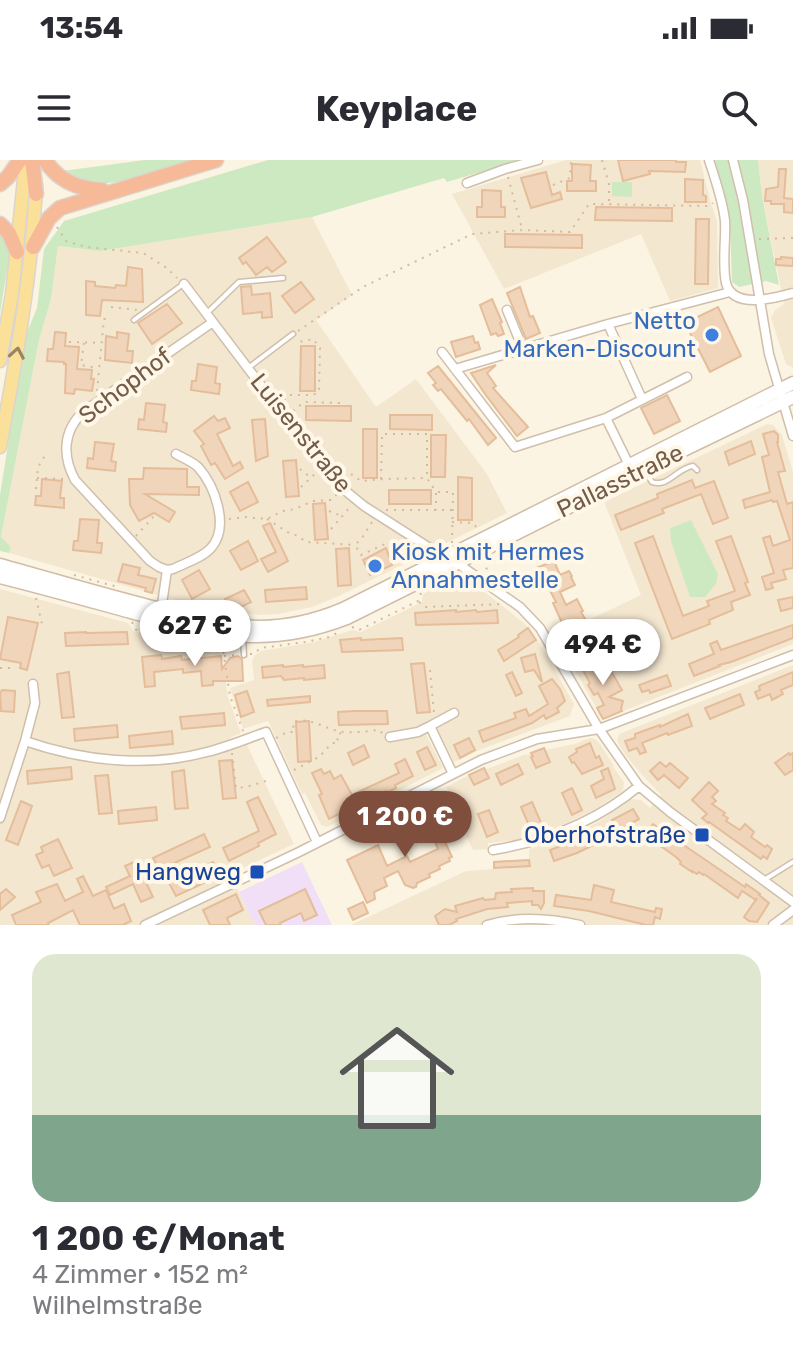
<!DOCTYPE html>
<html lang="de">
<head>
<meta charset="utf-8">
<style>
  body { margin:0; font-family:Rubik,sans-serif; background:#f2f2f3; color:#2b2b33; height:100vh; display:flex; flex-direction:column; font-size:30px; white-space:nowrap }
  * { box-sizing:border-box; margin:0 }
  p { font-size:26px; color:#7c7c81 }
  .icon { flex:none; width:44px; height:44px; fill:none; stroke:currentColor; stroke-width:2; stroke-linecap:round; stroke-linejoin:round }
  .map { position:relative; height:765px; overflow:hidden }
  .panel { display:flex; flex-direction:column; background:#fff; flex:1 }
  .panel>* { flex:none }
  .price { position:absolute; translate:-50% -68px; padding:0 18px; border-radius:28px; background:#fff; color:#222; font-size:26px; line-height:52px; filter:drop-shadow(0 2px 4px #0008) }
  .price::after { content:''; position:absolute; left:50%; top:48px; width:24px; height:18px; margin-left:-12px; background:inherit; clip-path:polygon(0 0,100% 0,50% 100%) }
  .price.active { background:#7f4e3c; color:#fff }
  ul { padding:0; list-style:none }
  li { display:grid; align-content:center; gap:16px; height:424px; padding:0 32px }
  li span { display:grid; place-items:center; height:248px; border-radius:24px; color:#555 }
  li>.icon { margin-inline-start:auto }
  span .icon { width:144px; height:144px; fill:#fffc; stroke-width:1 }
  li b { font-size:34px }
  .status { display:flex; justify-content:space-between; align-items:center; height:56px; padding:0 40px; background:#fff; direction:ltr }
  .status svg { height:22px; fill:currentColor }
  header { display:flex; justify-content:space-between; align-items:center; height:104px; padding:0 32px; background:#fff; font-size:36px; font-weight:700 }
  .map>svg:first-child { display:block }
  .residential { fill:#f4e7d0 }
  .education { fill:#f1dff8 }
  .green { fill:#cde9c1 }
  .building { fill:#f1d5ba; stroke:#e4bd9a; stroke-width:2 }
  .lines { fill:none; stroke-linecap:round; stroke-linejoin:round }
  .lane-casing { stroke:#cfbfac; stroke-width:7 }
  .street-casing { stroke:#cfbfac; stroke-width:11 }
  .secondary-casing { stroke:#d0bda7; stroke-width:15 }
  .primary-casing { stroke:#dbd5d0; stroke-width:15 }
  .highway-casing { stroke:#dbd5d0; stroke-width:17 }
  .path { stroke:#d6b99d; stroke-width:2; stroke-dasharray:2 6; stroke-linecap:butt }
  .lane { stroke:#fff; stroke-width:4 }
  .street { stroke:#fff; stroke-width:8 }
  .secondary { stroke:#fff; stroke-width:12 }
  .primary { stroke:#fbe09a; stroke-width:12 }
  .highway { stroke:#f7ba98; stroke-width:14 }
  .oneway { stroke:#9c8461 }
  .shop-dot { fill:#3f7fe0; stroke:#fff8e8; stroke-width:3 }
  .transit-dot { fill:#1a4fb4; stroke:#fff8e8; stroke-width:3 }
  .labels { text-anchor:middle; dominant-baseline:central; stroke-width:8; stroke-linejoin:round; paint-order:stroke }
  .shop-label { font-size:24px; fill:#366cbe; stroke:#fff8e8; text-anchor:end }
  .street-label { font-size:24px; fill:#735c49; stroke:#fff8e8 }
  .transit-label { font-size:24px; fill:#164399; stroke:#fff8e8; text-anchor:end }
</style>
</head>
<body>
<div class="status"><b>13:54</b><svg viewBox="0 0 49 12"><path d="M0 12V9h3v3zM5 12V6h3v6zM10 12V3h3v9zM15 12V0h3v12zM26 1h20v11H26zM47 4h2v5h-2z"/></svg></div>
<header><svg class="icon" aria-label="menu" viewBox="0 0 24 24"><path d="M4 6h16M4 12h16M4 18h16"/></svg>Keyplace<svg class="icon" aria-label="search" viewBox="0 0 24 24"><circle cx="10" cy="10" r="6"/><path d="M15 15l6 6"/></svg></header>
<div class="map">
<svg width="793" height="765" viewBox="0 0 793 765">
  <rect width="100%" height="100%" fill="#fcf4e2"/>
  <path class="residential" d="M566 0H700L711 43 717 61 718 128 670 141 641 74 504 129 452 34Z
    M758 0H793V208L786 204 771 158 775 150 784 144 762 36Z
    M312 57 352 135 316 160 376 247 416 219 487 314 507 353 339 436 312 447 278 454 259 455 204 448 9 393 10 387 1 377 39 180 51 139 58 86 100 91Z
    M767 264 773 265 782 275 793 312V484L603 559 555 476 641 435 604 342Z
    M458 420 470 423 490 436 525 464 539 483 574 544 570 556 479 590 454 602 437 568 426 574 443 608 327 667 321 665 305 633 302 634 268 561 243 569 230 528 254 520 252 501 255 495 261 491 314 482 352 470 361 472 422 442 423 434 446 422Z
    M0 429 128 463 133 471 200 490 208 485 219 490 222 496 228 537 241 573 230 578 235 589 247 585 294 684 230 714 255 765H0Z
    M793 505V765H351L466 711 493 709V701L529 699V689L561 680 581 671 600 661 631 639 641 640 650 648 661 635 642 615 624 593 617 581 619 574Z
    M590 578 595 579 600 584 614 606 613 607 624 622 623 631 594 650 556 668 516 680 488 683V689L473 690 451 646 455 644 446 627 485 607 487 609 526 594 527 595 544 588 545 590 575 584Z"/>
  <path class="education" d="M302 702 332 765H255L239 732Z"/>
  <path class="green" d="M145 0H196C163 10 112 31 79 20 73 18 67 14 62 11Z
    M268 0H521L447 22 444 18 312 57 100 91 58 86 51 139 39 180 1 377 11 387 9 393 0 391V335L25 177 37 148 44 89 64 61Z
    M715 0H758L762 36 779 125 766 121 739 127 732 122 730 64Z
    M612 22H632V37L612 36Z
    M0 69 10 92 0 153Z
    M691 360 718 414 716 424 705 437H690L671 381 670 368Z"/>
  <path class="building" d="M618 0H676V2H686L685 12 649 11 650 14 623 21Z
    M572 4 591 5 590 21H596V31H567V21H572Z
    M779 9H786L784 38 793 39V53L784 52V44H771V41H765L766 29 778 27Z
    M546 12 552 35 560 32 562 39 531 48 521 18Z
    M685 19 703 20V35L706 36V42H685Z
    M482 30 501 31V47H505V57H477V47H482Z
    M596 47 672 48V61L595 60Z
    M696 59H709L708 124H695Z
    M505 74 582 75V88L505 87Z
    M267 77 286 102 272 112 267 107 256 115 246 102 243 104 239 98Z
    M781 97 793 98V106L776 105V99H781Z
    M128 107 142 109 143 142 102 140 100 156 86 155V121L95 122V126L115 128 116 125 126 126Z
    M301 122 314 139 295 153 282 136Z
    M251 126 252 135 270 133 272 157 262 158V152L243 154 241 127Z
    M520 127 530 157 533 156 540 173 526 179 507 133Z
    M492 139 502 162 500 163 504 174 498 176 496 173 491 175 480 145Z
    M167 144 182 163 152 184 138 163Z
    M718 147 741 196 710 212 685 163Z
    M55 172 66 173 65 186 79 187 77 209 92 210 91 219H94L92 231 75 229 74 234 65 233 66 204H64V202L47 201 48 189H53Z
    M117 172 129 174 127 191H133L132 203 105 200 106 176 117 178Z
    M473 176 475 183 478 182 480 189 456 197 451 182Z
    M301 186H315V231H300Z
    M198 204 217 207 215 223 220 224 219 234 191 230 192 221H196Z
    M496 205 487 213 496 226 493 228 528 267 517 276 485 234 471 213Z
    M438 206 496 278 488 285 469 259 467 261 441 229 438 231 433 225 436 223 428 213Z
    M667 235 680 261 654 274 641 248Z
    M146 243 165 245 163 262 167 263 166 272 138 269 139 259 144 260Z
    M306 246H351V261L306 260Z
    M390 255H432V270L390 269Z
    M214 256 218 261 225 258 230 268 217 274 233 306 240 302 243 308 225 319 215 303 211 305 201 286 204 284 194 271Z
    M265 259 268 296 256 301 252 260Z
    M363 269H377V318H363Z
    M774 271 778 275V282H777L785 311 778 312 787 344 793 342V408L783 410 786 419 771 423 773 428 766 430 762 417 774 413 763 378 770 376 773 386 790 380 777 341 773 342 772 340 745 348 743 340 770 332 762 297 769 295 763 274Z
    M431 275H446L445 317H431Z
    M751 281 755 294 729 305 725 292Z
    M95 282 114 284 111 301 116 302 115 311 87 308 88 298 93 299Z
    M296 300 299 336 286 337 283 301Z
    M144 308 187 309V327H199V335L145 334 175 352 169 362 154 353 139 361 130 345 129 319H143Z
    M458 317 472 318V360H458Z
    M42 319 62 321 60 338H64V348L35 345 36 336H41Z
    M692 320 695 328 714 321 728 358 713 364 701 334 662 349 664 353 621 370 615 355 658 338 657 334Z
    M248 322 258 342 240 351 230 332Z
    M389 330H431V344H389Z
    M325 343 328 379 315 380 313 344Z
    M80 359 99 360 97 383H102L101 393 73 390 74 381H78Z
    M270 363 288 401 268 412 261 399 276 392 263 366Z
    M653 376 683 456 709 446 707 441 735 431 716 381 731 376 748 422 745 423 750 435 731 442 733 450 709 460 710 464 672 479 635 383Z
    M248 381 258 401 241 410 230 391Z
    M349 388 351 425 338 426 336 389Z
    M386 388 392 405 370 415 363 400Z
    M554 401 560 415 569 411 572 416 571 417 575 425 560 432 566 445 577 439 583 451 581 452 596 477 579 486 580 488 567 496 560 488 562 487 555 472 564 467 553 443 556 442 546 423 544 425 535 410 536 408Z
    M123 404 140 408 138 415 156 419 152 433 145 431 146 428 118 421Z
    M199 410 210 429 192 439 182 420Z
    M306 427 307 439 266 442 265 430Z
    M244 430 251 442 237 449 235 445 229 448 225 439Z
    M793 437V448L781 451 778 440Z
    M456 450V452L476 450 477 452 497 450 498 463 416 465 415 453Z
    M8 457 38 463 27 510 20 508 21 503 0 499Z
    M793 465V478L731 502 719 505 720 506 694 516 689 504 714 494 710 484 717 481 721 490Z
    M528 468 536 480 504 501 498 490 519 477 518 475Z
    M86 472V473L127 472 128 484 66 486 65 473Z
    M601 476 607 491 600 495 593 480Z
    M361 478V480L402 478 403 490 342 492 340 480Z
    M535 494 542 521H541L534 510 525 512 521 498Z
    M161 495 162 499 181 496 182 500 221 496 222 509 230 498 238 496 242 499 243 521H213V525L202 526 201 511 183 513V509L154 512 155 526 145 527 142 497Z
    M594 495 605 514 611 511 622 530 609 537 623 541 621 549 622 551 603 559 597 548 604 545 598 533 594 535 588 525 590 523 579 503Z
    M424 503 430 552 417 553 411 504Z
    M283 505V507L303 505V507L324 505 325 518 304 520V518L284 520 281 516 263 518 262 507Z
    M69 512 74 557 62 558 57 514Z
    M512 512 522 533 516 536 506 515Z
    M793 512V525L781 530 783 534 772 540 770 534 758 539 755 532 760 530 759 526Z
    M667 515 671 526 650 533 649 530 642 532 639 525Z
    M552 519 560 529 565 541 557 548 559 552 546 559 544 555 532 563 483 582 479 571 516 558 514 553 526 549 529 556 548 544 539 526Z
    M2 530 15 531 14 552 1 551 0 533Z
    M247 531 254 552 241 557 235 535Z
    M740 534 744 545 710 559 705 548Z
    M310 536V542L268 546 267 540Z
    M354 551H387L388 564 339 565 338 552Z
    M224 553 225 565 182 569 180 557Z
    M688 554 692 566 668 575 667 573 642 583 646 592 640 594 637 588 629 591 625 581 635 578V574L660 565V567Z
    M309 561 311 601 298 602 296 562Z
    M117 565 118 577 75 581 74 569Z
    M172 571 173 584 130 588 129 576Z
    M469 578 475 590 460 598 454 585Z
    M590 583 596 598 599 596 603 605 582 614 574 602 572 603 569 597 577 592 576 589Z
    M364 585 369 597 353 605 348 593Z
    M427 587 436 605 425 610 417 592Z
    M544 588 550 602 536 608 531 597 533 596 531 593Z
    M789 593 790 595 793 593V610L785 615 775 603Z
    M405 599 413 616 395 625 396 628 386 633V631L329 659 319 635 322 634 312 613 321 609 324 614 330 611 334 619 341 615 352 635 399 613 395 604Z
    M232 600 236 638 223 639 219 601Z
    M660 602 666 607 670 603 688 618 679 628 664 615 658 620 650 611Z
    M518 604 523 614 501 625 496 614Z
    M71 607 72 619 28 624 27 611Z
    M484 608 489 618 474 625 469 615Z
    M608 608 615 629 596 638 591 626 604 619 601 611Z
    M184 610 188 648 175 649 172 612Z
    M108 615 112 653 99 654 95 616Z
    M709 622 718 631 712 637 716 641 712 644 725 653 723 655 728 658 726 661 740 670 745 664 754 672 751 677 765 687 767 685 772 689 767 699 763 696 761 699 709 662 708 663 702 658 707 654 692 640Z
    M572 628 582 650 572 655 562 633Z
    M258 637 276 674 258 683 259 686 229 701 223 688 259 671 247 642Z
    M443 638 448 649 445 650 458 676 445 682 452 697 449 698 450 701 439 706 440 709 429 714 430 717 417 723 416 727 413 728 405 725 398 711 384 718 387 726 374 732 375 739 367 743 347 700 378 685 387 706 407 696 410 702 438 689 425 658 437 652 433 643Z
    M21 641 32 646 18 685 6 680Z
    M532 642 542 665 531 670 521 647Z
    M156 647 157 660 119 664 118 651Z
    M633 649 639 659 608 676V678L577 693 554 701 550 690 582 678 613 663 612 660Z
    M489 650 498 672 487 677 478 654Z
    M653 664 745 727 746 724 760 734 759 735 769 743 757 762 749 761 744 757 757 738 756 740 742 731 738 738 704 714 703 715 699 712 697 714 692 711V712L680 704 681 702 676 697 645 675Z
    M204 674 210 687 159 710 153 698Z
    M58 679 72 708 54 716 49 705 42 708 36 695 43 692 41 687Z
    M529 700 530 706 494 708V702Z
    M136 701 153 737 141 742 133 724 110 735 106 727 130 716 125 706Z
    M213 702 219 716 176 736 169 723Z
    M83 716 93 736 106 730 114 749 124 744 131 761 123 765H80L73 750 48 763 49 765H16L12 755 41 742 36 732 57 724 65 741 83 732 77 719Z
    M594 725 614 730 611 742 655 752 656 748 662 749 660 759 655 757 653 765H646L589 751 554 746 556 735 591 740Z
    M533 728V731H544V743L541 749 538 745H532V741L507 743 508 747 487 749 456 759 457 761 449 765H439L435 756 445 749 457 752 455 746 483 738 484 740 495 739 496 733 512 732 511 729Z
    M6 729 15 737 0 750V734Z
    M305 729 317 755 304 761 301 753 280 763 281 765H266L259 751Z
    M236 734 243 750 227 758 230 765H210L203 750Z
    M363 742 368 753 353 760 348 749Z"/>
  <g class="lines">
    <defs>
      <path id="lane" d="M207 153 239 122 283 118
        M134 160 182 125
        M248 208 293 174
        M645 311 652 322C668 328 677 308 693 306L697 310
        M243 477 244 495
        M764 720 793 702"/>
      <path id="street" d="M709 0C715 19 723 41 725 61 726 81 722 104 726 123 733 150 775 138 793 133
        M733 0 743 40 769 194 793 276
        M467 23 505 9 538 0
        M184 124 323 307 342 328 364 346 436 392 457 403 520 447 540 468 599 569 639 626 670 652 793 742
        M507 150 523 189
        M608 164 642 239
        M442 192 515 287 606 258 687 217
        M455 209 608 164 730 132
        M606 258 630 307
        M167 410 173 409C185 403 202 398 211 388 230 367 215 326 198 307 193 302 183 298 176 294
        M161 451 167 410 159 407 150 401 75 320C62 296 63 271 83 252L213 162
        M430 566 454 553
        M390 577 418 572 430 566 453 614
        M25 581C83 601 147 608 207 592 227 587 246 579 266 572L317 682
        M0 658 25 581 35 543 33 524
        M493 690C548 681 596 662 639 626
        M145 765 299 692 481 600 537 579 599 569 793 495
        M487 765C518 756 549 758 580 765
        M773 765 793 750"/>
      <path id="secondary" d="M0 405C46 418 91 431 137 443 215 463 265 482 343 449L793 223
        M0 417C44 428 87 440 131 452 212 474 264 490 347 458L665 299 793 237"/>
      <path id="primary" d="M0 201 12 134 26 0
        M0 287C16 200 32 113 36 25"/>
      <path id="highway" d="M32 0 36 34
        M45 0C58 21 78 29 102 30
        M0 24 8 17 20 0
        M0 64 9 73 17 92
        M33 87 49 58 60 48 216 0"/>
    </defs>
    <use href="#lane" class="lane-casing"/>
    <use href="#street" class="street-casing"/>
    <use href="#secondary" class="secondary-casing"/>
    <use href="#primary" class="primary-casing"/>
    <use href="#highway" class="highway-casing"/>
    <path class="path" d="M602 0 609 24V42
      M508 17 522 69
      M553 25 570 18 571 0
      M57 67 66 81 86 87 143 93 167 108 177 118
      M759 79 793 78
      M111 147 138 150
      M298 171 363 127 472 74 522 70 570 72 589 44 710 46 713 43
      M69 182 100 183
      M84 183 81 205 98 208
      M97 231 104 159H111
      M284 240 289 235H313L319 232 320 188 313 179 295 183
      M293 251 304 242 341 243
      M300 309 311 318
      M351 314 361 321 385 319 427 318 436 332V350
      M37 318 64 319
      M381 319 382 274H427V318
      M301 327 318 311
      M36 329 38 307 46 294
      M438 332H453L452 383
      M386 350H453
      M329 351 342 356
      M229 359 245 357 267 359 283 351 295 349 313 341 331 340 337 334
      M267 359 289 373 298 376 306 382 355 385
      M372 362 362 378 355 385 361 395 385 384 390 385
      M452 362 473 363 478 369
      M331 369 351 346
      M136 376 154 356
      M484 400 488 413
      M74 415 118 427
      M36 438 42 464
      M419 442 425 447 502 444
      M132 462 136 470 203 488
      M352 467 359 470 418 441 421 433
      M203 483 217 485 223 490 230 536 243 571
      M250 494H253L261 488 305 482 329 477 339 472
      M224 496 239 495
      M0 508H11
      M430 510 434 553
      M276 578 287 572H294L293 562C312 556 326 571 345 572 356 573 368 571 379 570L382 573
      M232 593 236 628 246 627 266 621
      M294 610 319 597 332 583H338L337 575 341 573"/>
    <use href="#lane" class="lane"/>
    <use href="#street" class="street"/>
    <use href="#secondary" class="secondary"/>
    <use href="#primary" class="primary"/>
    <use href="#highway" class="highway"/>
  </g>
  <defs><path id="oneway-chevron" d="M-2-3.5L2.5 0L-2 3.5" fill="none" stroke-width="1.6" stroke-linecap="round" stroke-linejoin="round" transform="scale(2)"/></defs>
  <use class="oneway" href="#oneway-chevron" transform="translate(17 193) rotate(-80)"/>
  <g class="shop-dot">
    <circle cx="712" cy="175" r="8"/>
    <circle cx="375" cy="406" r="8"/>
  </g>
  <g class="transit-dot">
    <rect x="694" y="667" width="16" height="16" rx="4"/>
    <rect x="249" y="704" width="16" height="16" rx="4"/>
  </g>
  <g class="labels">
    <g class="shop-label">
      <text x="696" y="161">Netto<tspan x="696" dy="28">Marken-Discount</tspan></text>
      <text x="391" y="392" text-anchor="start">Kiosk mit Hermes<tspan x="391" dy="28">Annahmestelle</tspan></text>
    </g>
    <g class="street-label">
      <text transform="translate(125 226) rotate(-37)">Schophof</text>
      <text transform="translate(301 273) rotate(51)">Luisenstraße</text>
      <text transform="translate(620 321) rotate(-26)">Pallasstraße</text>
    </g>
    <g class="transit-label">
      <text x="686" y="675">Oberhofstraße</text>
      <text x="241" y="712">Hangweg</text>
    </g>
  </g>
</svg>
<b class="price" style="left:195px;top:508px">627 €</b>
<b class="price" style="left:603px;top:527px">494 €</b>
<b class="price active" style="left:405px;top:699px">1 200 €</b>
</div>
<section class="panel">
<ul>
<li><span style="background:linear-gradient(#dfe7d0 65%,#7fa58c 0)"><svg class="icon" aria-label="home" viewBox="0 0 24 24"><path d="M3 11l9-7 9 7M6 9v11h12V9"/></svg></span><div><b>1 200 €/Monat</b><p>4 Zimmer · 152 m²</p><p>Wilhelmstraße</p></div></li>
</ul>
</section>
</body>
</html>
